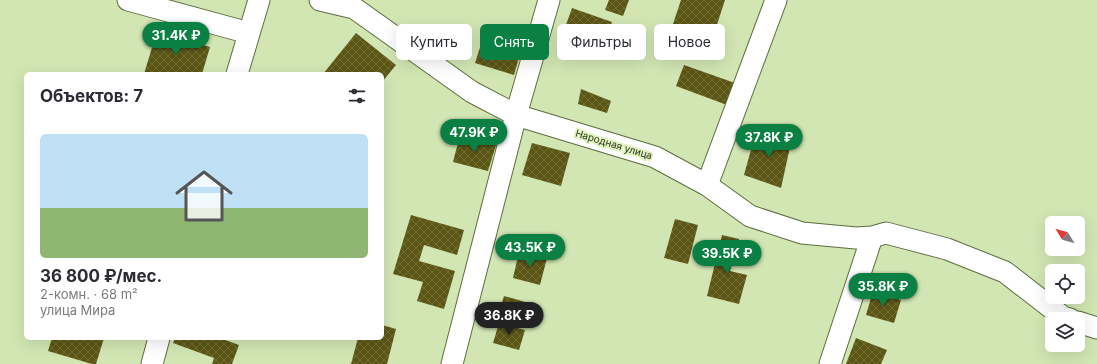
<!DOCTYPE html>
<html lang="ru">
<head>
<meta charset="utf-8">
<style>
  body { margin:0; font-family:Inter,sans-serif; background:#f7f7f7; color:#2b2b33; height:100vh; display:flex; flex-direction:column; font-size:15px; white-space:nowrap }
  * { box-sizing:border-box; margin:0 }
  p { font-size:13px; color:#7c7c81 }
  .icon { flex:none; width:22px; height:22px; fill:none; stroke:currentColor; stroke-width:2; stroke-linecap:round; stroke-linejoin:round }
  .map { position:relative; flex:1; overflow:hidden }
  .drawer { position:absolute; left:24px; top:72px; width:360px; height:268px; display:flex; flex-direction:column; background:#fff; border-radius:6px; box-shadow:0 4px 16px #0002 }
  .drawer>* { flex:none }
  .guide { position:absolute; left:396px; top:24px; width:380px; height:36px; display:flex; gap:8px }
  .needle { width:26px; rotate:307deg }
  .fabs { position:absolute; left:1045px; top:216px; display:grid; gap:8px }
  .fabs a { display:grid; place-items:center; width:40px; height:40px; border-radius:6px; background:#fff; box-shadow:0 4px 16px #0002; font-size:20px }
  .price { position:absolute; translate:-50% -34px; padding:0 9px; border-radius:14px; background:#0b8043; color:#fff; font-size:13px; line-height:26px; filter:drop-shadow(0 1px 2px #0008) }
  .price::after { content:''; position:absolute; left:50%; top:24px; width:12px; height:9px; margin-left:-6px; background:inherit; clip-path:polygon(0 0,100% 0,50% 100%) }
  .price.current { background:#222; color:#fff }
  ul { padding:0; list-style:none }
  li { display:grid; align-content:center; gap:8px; height:212px; padding:0 16px }
  li span { display:grid; place-items:center; height:124px; border-radius:6px; color:#555 }
  li>.icon { margin-inline-start:auto }
  span .icon { width:72px; height:72px; fill:#fffc; stroke-width:1 }
  li b { font-size:17px }
  h2 { display:flex; justify-content:space-between; align-items:center; height:48px; padding:0 16px; font-size:17px }
  .pill { padding:0 14px; border-radius:6px; background:#fff; box-shadow:0 4px 16px #0002; font-size:14px; line-height:36px }
  .pill.current { background:#0b8043; color:#fff }
  .map>svg:first-child { display:block }
  .building { fill:url(#building-cross-hatch) }
  .lines { fill:none; stroke-linecap:round; stroke-linejoin:round }
  .minor-casing { stroke:#5d6d3f; stroke-width:23 }
  .minor { stroke:#fff; stroke-width:21 }
  .labels { text-anchor:middle; dominant-baseline:central; stroke-width:4; stroke-linejoin:round; paint-order:stroke }
  .street-label { font-size:10px; fill:#2e3622; stroke:#e0f4bf }
</style>
</head>
<body>
<div class="map">
<svg width="1097" height="364" viewBox="0 0 1097 364">
  <defs>
    <pattern id="building-cross-hatch" width="8" height="8" patternUnits="userSpaceOnUse"><rect width="8" height="8" fill="#5b5614"/><path d="M0 0l8 8M0 8l8-8" fill="none" stroke="#6f6c36"/></pattern>
  </defs>
  <rect width="100%" height="100%" fill="#d2e6b3"/>
  <path class="building" d="M609 0H629L623 16 605 10Z
    M681 0H725L711 43 671 30Z
    M572 8 612 22 602 52 561 39Z
    M157 31 210 47 202 74H144Z
    M485 32 523 43 514 75 475 63Z
    M356 33 396 65 382 82V74H323Z
    M684 65 735 83 727 105 676 86Z
    M581 89 611 101 607 113 578 104Z
    M757 128 792 138 781 188 744 175Z
    M460 135 496 145 488 171 453 162Z
    M532 143 570 153 561 186 522 175Z
    M411 215 464 230 457 255 424 245 419 261 455 271 444 309 417 301 423 282 393 274Z
    M675 219 698 225 688 264 664 258Z
    M722 235 739 239 730 271 747 275 739 304 707 296Z
    M519 252 547 258 540 285 513 278Z
    M873 291 901 300 894 323 866 315Z
    M504 296 529 303 523 326 497 319Z
    M499 323 525 330 519 350 493 343Z
    M382 325 396 329 387 364H351L358 338H382Z
    M52 338H104L96 364H92L48 351Z
    M175 338H220L239 345 232 364H212L214 358 173 343Z
    M856 338 887 350 881 364H846Z"/>
  <g class="lines">
    <defs>
      <path id="minor" d="M128 0 249 33
        M320 0 354 8 472 92 516 115 655 157 707 185 750 216 802 233 856 238 872 237 886 233 947 249 1005 272 1063 317 1070 319
        M237 74 259 0
        M707 185 776 0
        M1078 322 1097 328
        M152 364 159 338
        M452 364 516 115 549 0
        M830 364 872 237"/>
    </defs>
    <use href="#minor" class="minor-casing"/>
    <use href="#minor" class="minor"/>
  </g>
  <g class="labels">
    <g class="street-label">
      <text transform="translate(614 144) rotate(17)">Народная улица</text>
    </g>
  </g>
</svg>
<div class="fabs">
<a><svg class="needle" viewBox="-14 -14 28 28"><path d="M0-13l5 13h-10z" fill="#e53935"/><path d="M0 13l5-13h-10z" fill="#7c7c81"/></svg></a>
<a><svg class="icon" aria-label="locate" viewBox="0 0 24 24"><circle cx="12" cy="12" r="6"/><path d="M12 2v4M12 18v4M2 12h4M18 12h4"/></svg></a>
<a><svg class="icon" aria-label="layers" viewBox="0 0 24 24"><path d="M12 4l9 5-9 5-9-5zM3 14l9 5 9-5"/></svg></a>
</div>
<b class="price" style="left:176px;top:56px">31.4K ₽</b>
<b class="price" style="left:474px;top:153px">47.9K ₽</b>
<b class="price" style="left:769px;top:158px">37.8K ₽</b>
<b class="price" style="left:530px;top:268px">43.5K ₽</b>
<b class="price" style="left:727px;top:274px">39.5K ₽</b>
<b class="price" style="left:883px;top:307px">35.8K ₽</b>
<b class="price current" style="left:509px;top:336px">36.8K ₽</b>
<div class="guide">
<a class="pill">Купить</a>
<a class="pill current">Снять</a>
<a class="pill">Фильтры</a>
<a class="pill">Новое</a>
</div>
<section class="drawer">
<h2>Объектов: 7<svg class="icon" aria-label="filters" viewBox="0 0 24 24"><path d="M4 7h16M4 17h16"/><circle cx="9" cy="7" r="2"/><circle cx="15" cy="17" r="2"/></svg></h2>
<ul>
<li><span style="background:linear-gradient(#bfe0f5 60%,#8fb573 0)"><svg class="icon" aria-label="home" viewBox="0 0 24 24"><path d="M3 11l9-7 9 7M6 9v11h12V9"/></svg></span><div><b>36 800 ₽/мес.</b><p>2-комн. · 68 m²</p><p>улица Мира</p></div></li>
</ul>
</section>
</div>
</body>
</html>
